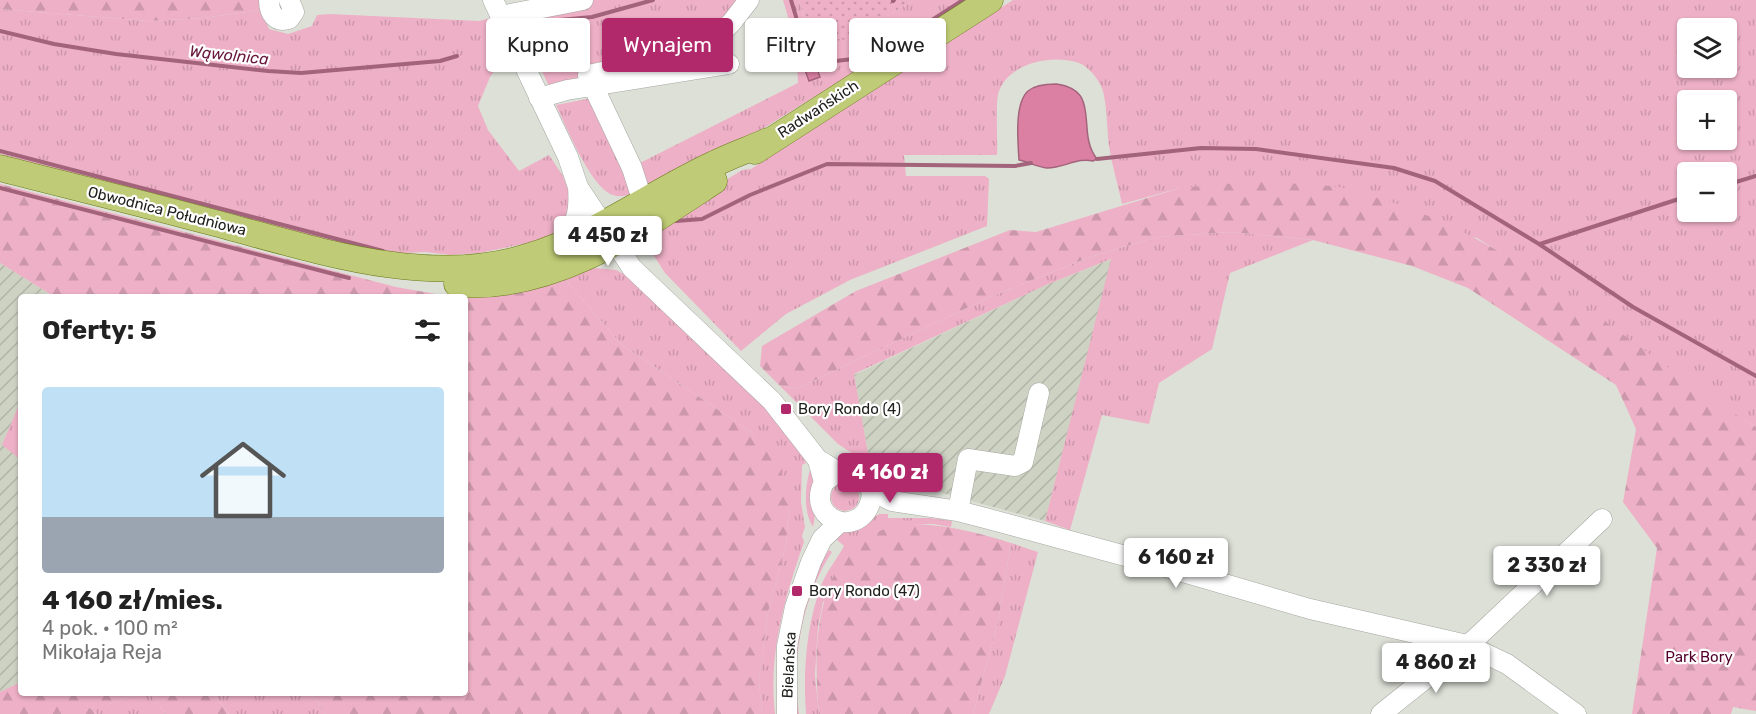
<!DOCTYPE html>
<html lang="pl">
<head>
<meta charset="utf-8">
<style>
  body { margin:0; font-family:Rubik,sans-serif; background:#f6f6f6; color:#222; height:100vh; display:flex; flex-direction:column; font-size:22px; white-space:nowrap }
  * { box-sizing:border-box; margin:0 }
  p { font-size:20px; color:#767676 }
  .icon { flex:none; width:33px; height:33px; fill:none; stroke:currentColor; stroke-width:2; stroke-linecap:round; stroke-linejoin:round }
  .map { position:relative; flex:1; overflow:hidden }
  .details { position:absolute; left:18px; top:294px; width:450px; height:402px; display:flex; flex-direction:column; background:#fff; border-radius:6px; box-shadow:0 2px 4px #0004 }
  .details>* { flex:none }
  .top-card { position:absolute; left:486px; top:18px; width:570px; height:54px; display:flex; gap:12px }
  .tools { position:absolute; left:1677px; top:18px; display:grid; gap:12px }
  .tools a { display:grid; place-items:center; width:60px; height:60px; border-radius:6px; background:#fff; box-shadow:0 2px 4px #0004; font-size:30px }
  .price { position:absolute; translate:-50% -51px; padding:0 14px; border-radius:6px; background:#fff; color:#222; font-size:20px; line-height:39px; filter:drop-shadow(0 2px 3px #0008) }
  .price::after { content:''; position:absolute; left:50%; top:36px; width:18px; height:14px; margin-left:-9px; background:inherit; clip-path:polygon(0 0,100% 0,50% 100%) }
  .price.selected { background:#b1286b; color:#fff }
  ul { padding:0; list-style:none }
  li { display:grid; align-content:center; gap:12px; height:318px; padding:0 24px }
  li+li { border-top:2px solid #e0e0e0 }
  li span { display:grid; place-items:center; height:186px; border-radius:6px; color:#555 }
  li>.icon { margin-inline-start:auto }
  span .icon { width:108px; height:108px; fill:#fffc; stroke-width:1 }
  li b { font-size:26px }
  h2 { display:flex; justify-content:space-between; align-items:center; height:72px; padding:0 24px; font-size:26px }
  .tag { padding:0 21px; border-radius:6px; background:#fff; box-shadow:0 2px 4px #0004; font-size:21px; line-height:54px }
  .tag.selected { background:#b1286b; color:#fff }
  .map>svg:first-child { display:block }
  .industrial { fill:url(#industrial-furrows) }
  .grass { fill:url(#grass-tufts); fill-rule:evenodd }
  .forest { fill:url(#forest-firs) }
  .park { fill:url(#park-dots) }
  .water { fill:#db80a3; stroke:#a3637b; stroke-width:1.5 }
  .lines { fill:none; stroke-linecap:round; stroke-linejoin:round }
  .stream { stroke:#a3637b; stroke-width:4 }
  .minor-casing { stroke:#a5a7a0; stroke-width:21 }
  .major-casing { stroke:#6b791b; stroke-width:27 }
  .minor { stroke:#fff; stroke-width:20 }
  .major { stroke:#bfcb76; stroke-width:26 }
  .poi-dot { fill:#b1286b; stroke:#fff; stroke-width:2 }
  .labels { text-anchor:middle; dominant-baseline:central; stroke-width:4.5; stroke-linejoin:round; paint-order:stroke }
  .street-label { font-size:15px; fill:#20201d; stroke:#fff }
  .poi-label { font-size:15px; fill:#20201d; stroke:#fff; text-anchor:start }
  .park-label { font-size:15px; fill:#53002c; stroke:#fff }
  .water-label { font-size:16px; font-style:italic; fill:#68173d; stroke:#fff }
</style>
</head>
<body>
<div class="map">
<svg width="1756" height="714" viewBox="0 0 1756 714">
  <defs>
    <pattern id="industrial-furrows" width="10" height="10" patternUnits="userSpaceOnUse" patternTransform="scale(1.5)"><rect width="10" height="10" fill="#ced2c3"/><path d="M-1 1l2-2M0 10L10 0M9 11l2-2" fill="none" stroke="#b1b4a7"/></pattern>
    <pattern id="grass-tufts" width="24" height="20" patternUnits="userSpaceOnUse" patternTransform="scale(1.5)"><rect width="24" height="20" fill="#eeb0c6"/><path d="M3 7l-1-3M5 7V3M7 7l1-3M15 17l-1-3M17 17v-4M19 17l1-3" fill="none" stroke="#cc97aa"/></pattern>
    <pattern id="forest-firs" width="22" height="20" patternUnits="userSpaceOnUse" patternTransform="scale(1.5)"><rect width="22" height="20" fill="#eeb0c6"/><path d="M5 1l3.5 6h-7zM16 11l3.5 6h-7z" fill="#cc97aa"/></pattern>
    <pattern id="park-dots" width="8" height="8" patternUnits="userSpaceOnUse" patternTransform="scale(1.5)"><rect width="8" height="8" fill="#eeb0c6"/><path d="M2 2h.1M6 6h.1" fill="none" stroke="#cc97aa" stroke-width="1.8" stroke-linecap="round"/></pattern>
  </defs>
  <rect width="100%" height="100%" fill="#dde0d7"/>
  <path class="industrial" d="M1112 259 1045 521 920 487 894 478 870 465 854 375 1046 285Z
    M0 263 55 297H21V693L90 714H0Z"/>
  <path class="grass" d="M551 0H756L718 43 549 86 511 7Z
    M783 0H799L809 34 887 16 914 0H960L884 48 875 59 751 136 646 191 640 163 798 83 797 64 801 62Z
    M1013 0H1756V427L1710 399 1550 284 1477 238 1180 188 1122 204C1118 185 1112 165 1109 146 1107 130 1107 98 1101 86 1097 78 1089 67 1079 63 1054 54 1010 62 999 91 995 100 998 142 997 155H904L906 176H985L989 179 987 226 850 280 786 314 741 351 665 273 651 251V241L663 220 742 170 751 169ZM1688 28H1726V68H1688ZM1688 100H1726V140H1688ZM1688 172H1726V212H1688Z
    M0 9 149 21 203 18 261 10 269 29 288 34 312 26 317 15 330 14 479 21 491 18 508 52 490 77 478 106 488 130 519 171 549 155 563 176 572 200 564 230 526 250 523 244 479 253 450 255 426 252 380 254 0 154Z
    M592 98 636 192C628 195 621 198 613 195 591 188 566 126 556 105Z
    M1232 232 1313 240 1230 273 1212 349 1159 383 1149 424 1102 415 1070 530 1045 521 1111 259 1046 285 854 374 870 465 838 444 779 385 796 389 990 297 1090 257 1157 237Z
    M596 268 616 270 631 278 674 322 744 384 789 434 806 463 802 465 801 502 805 527 802 536 804 542C785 597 768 654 775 714H762L759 681 768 612 786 545 789 507 754 434 622 345 563 277 578 271Z
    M21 400V460L2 445Z
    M810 470C818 481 816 513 813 527 803 512 805 486 810 470Z
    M831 497a14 14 0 1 1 28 0a14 14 0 1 1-28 0Z
    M880 514H888V518H930L952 521 951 527 933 524H908L823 602 818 627 815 675 819 714H806C803 672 806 626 821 586 826 572 837 559 844 546L836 539 844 530Z
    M1011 543 1038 552 1005 676 989 714H973L998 622Z
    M829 550 832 552C802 597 791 661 799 714H795C795 697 792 679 793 662 796 628 809 578 829 550Z
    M138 693H149L166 714H97L86 705H107Z
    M212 693H310L326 714H229Z"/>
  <path class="forest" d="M0 0H262L261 10 203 18 149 21 0 9Z
    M1259 181C1289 184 1321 183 1350 189 1361 192 1373 197 1385 200 1523 243 1634 352 1756 427V711L1733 707 1731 714H1632L1657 548 1623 502 1636 429 1616 385 1468 288 1412 266 1313 240 1232 232 1157 237 1090 257 990 297 796 389 779 385 760 366 762 346 856 291 1010 230 1036 232 1180 188Z
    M0 184 396 287 453 297H55L0 263Z
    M563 277 622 345 754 434 781 469 789 507 786 545 768 612 759 681 762 714H326L310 693H465V297C501 297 530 291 563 277Z
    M908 524C944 524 977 532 1011 543L998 622 973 714H819C812 642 815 534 908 524Z
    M21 682V693H138L107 705H86L97 714H0V692Z
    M149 693H212L229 714H166Z"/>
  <path class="park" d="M799 0H914L887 16 869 44 809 34Z"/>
  <path class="water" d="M816 66 820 77 809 81 805 70Z
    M1056 84C1103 90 1075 132 1097 159L1093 161C1078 157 1064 168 1047 168 1038 167 1028 162 1019 160 1018 141 1014 104 1028 91 1035 85 1047 84 1056 84Z"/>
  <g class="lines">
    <path class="stream" d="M791 0 810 64
      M893 1 894 0
      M527 23 592 17 653 0
      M0 31 54 44 116 54 268 71 301 73 440 61 457 56
      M810 67V64L870 57 882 52 963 0
      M0 151 383 251
      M1097 159 1201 148 1256 149 1394 168 1435 181 1539 244 1633 307 1756 376
      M1726 185 1756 176
      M0 188 349 278
      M676 221 702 219 750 195 827 164 1015 166 1031 163
      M1540 244 1688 196"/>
    <defs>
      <path id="minor" d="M269 0C269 13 275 23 289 19L294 12 289 0
        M493 0 568 157 578 187 632 268 772 401 818 460 824 482
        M500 16 583 0
        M539 98 567 90 729 64
        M640 193 632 168 588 75 641 64 715 39 732 22 749 0
        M561 244C576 221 580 216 578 187
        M818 460C825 463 833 470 840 472 858 476 860 474 872 491 870 542 803 524 824 482L839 471
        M872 491 892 501 958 511 985 518 1166 567 1310 609 1467 645 1507 664 1576 714
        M958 511 968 459 1015 466 1023 462 1039 393
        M787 714V646L795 607 811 562 822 539 840 522
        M1381 714 1475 639 1602 519"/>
      <path id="major" d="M755 151 990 0
        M0 168C70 186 141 203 211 222 311 248 425 289 527 257 594 237 651 193 714 164 732 155 750 149 768 141
        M457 284C553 291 638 231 714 181"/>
    </defs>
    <use href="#minor" class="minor-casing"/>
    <use href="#major" class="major-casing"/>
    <use href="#minor" class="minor"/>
    <use href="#major" class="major"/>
  </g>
  <g class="poi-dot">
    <rect x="780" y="403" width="12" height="12" rx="3"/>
    <rect x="791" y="585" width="12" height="12" rx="3"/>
  </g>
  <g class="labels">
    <g class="street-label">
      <text transform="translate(818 109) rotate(-33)">Radwańskich</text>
      <text transform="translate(167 211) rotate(14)">Obwodnica Południowa</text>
      <text transform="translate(789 665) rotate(-87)">Bielańska</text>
    </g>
    <g class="poi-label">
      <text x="798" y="409">Bory Rondo (4)</text>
      <text x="809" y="591">Bory Rondo (47)</text>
    </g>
    <g class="park-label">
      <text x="1699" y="657">Park Bory</text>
    </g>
    <g class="water-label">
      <text transform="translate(229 55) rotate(6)">Wąwolnica</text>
    </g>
  </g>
</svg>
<div class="tools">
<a><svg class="icon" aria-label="layers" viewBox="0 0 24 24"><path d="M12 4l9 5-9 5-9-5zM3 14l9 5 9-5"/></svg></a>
<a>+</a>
<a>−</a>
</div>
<b class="price" style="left:608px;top:267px">4 450 zł</b>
<b class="price selected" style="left:890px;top:504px">4 160 zł</b>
<b class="price" style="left:1176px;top:589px">6 160 zł</b>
<b class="price" style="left:1547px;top:597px">2 330 zł</b>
<b class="price" style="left:1436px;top:694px">4 860 zł</b>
<div class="top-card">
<a class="tag">Kupno</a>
<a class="tag selected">Wynajem</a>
<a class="tag">Filtry</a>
<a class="tag">Nowe</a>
</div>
<section class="details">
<h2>Oferty: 5<svg class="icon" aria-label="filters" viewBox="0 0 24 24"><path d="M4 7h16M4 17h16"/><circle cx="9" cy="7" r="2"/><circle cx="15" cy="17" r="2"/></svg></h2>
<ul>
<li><span style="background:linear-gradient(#bfe0f5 70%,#9aa5b1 0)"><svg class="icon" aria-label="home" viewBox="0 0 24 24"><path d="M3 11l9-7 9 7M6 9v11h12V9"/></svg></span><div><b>4 160 zł/mies.</b><p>4 pok. · 100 m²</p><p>Mikołaja Reja</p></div></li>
</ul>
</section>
</div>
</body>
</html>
